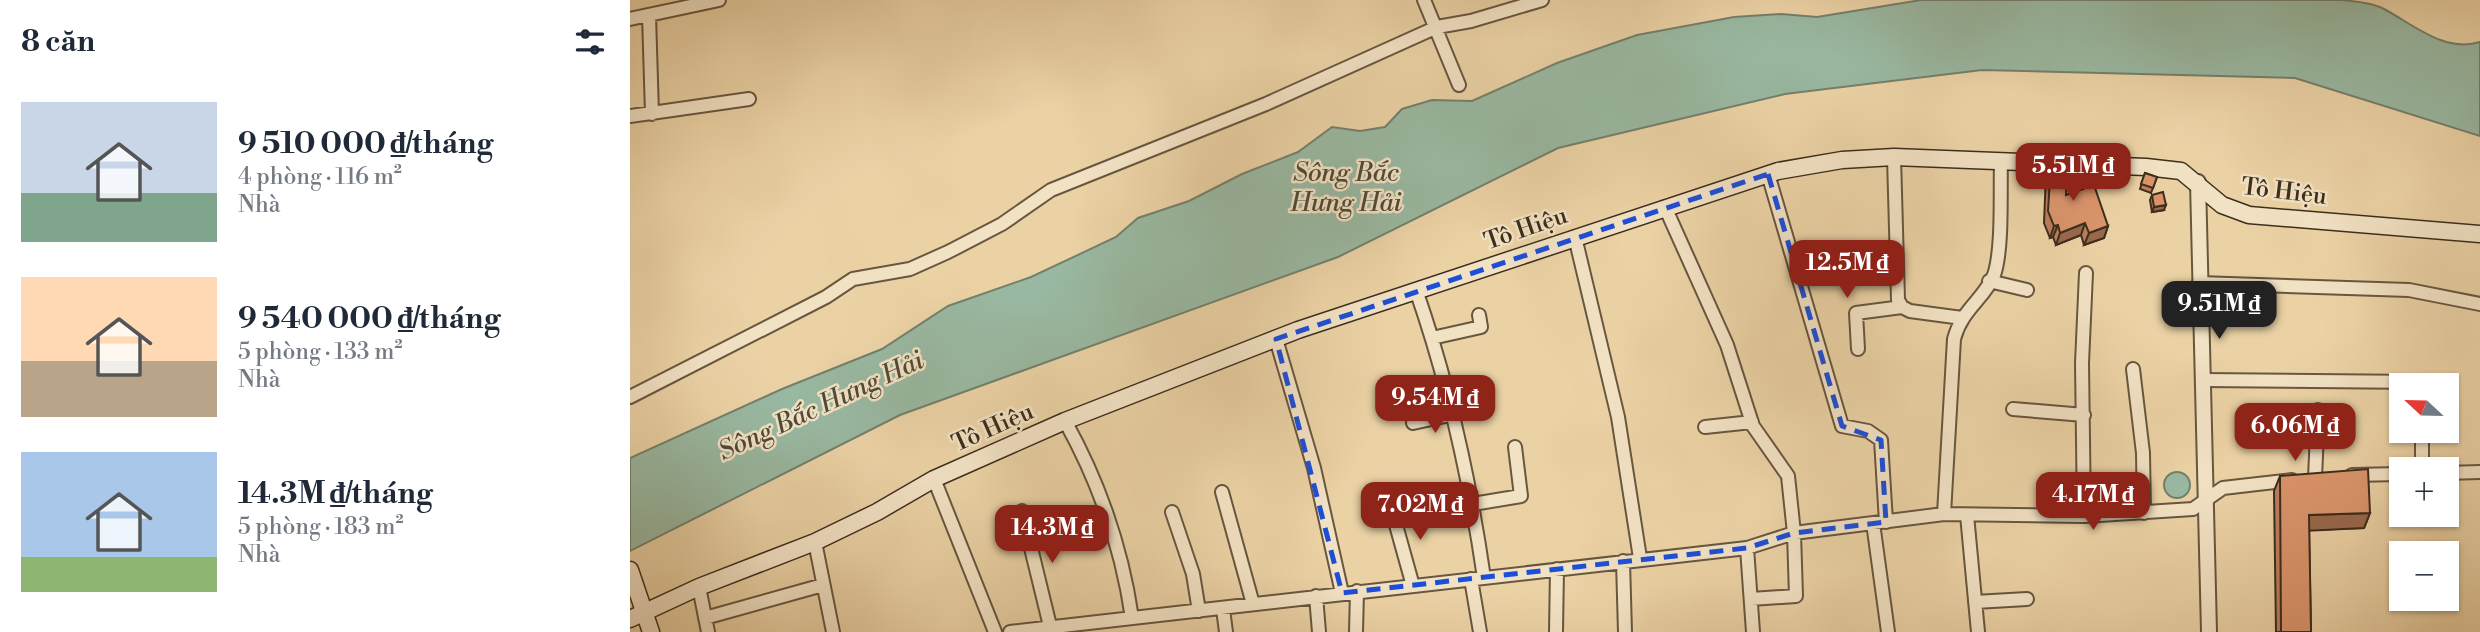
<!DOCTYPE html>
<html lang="vi">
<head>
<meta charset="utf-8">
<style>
  body { margin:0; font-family:"Libre Bodoni",serif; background:#f2f2f3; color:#1f2937; height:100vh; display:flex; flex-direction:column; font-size:26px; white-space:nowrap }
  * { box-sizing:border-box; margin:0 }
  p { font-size:23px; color:#747a83 }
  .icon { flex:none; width:38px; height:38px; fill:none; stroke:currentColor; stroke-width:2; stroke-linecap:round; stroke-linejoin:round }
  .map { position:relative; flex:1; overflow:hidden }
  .panel { display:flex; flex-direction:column; background:#fff; width:630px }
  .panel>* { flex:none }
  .needle { width:46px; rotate:292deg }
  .tools { position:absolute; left:1759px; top:373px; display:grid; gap:14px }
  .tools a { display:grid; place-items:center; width:70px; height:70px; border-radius:0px; background:#fff; box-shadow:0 2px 5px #0004; font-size:35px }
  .price { position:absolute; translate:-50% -60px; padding:0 16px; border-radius:14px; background:#8f2418; color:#fff; font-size:23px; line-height:46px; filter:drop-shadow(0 2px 4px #0008) }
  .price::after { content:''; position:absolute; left:50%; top:42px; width:21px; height:16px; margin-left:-10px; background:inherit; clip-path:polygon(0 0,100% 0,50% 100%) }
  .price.on { background:#222; color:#fff }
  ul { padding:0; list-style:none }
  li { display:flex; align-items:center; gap:21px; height:175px; padding:0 21px }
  li span { display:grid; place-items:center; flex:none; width:196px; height:140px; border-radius:0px; color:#555 }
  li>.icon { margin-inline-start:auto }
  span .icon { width:84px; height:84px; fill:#fffc; stroke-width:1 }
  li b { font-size:30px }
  h2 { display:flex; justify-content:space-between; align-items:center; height:84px; padding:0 21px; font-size:30px }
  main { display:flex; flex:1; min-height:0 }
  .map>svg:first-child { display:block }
  .water { fill:#99b8a1; stroke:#74806c; stroke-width:2 }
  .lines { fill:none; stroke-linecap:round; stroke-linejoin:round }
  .minor-casing { stroke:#68563f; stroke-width:16 }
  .tertiary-casing { stroke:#68563f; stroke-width:18 }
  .secondary-casing { stroke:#3c2d1d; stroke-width:19 }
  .minor { stroke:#f2e2c4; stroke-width:12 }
  .tertiary { stroke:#f2e2c4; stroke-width:14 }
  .secondary { stroke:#f2e2c4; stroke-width:16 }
  .wall { fill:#bb7f5d; stroke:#3c2d1d; stroke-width:2 }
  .shaded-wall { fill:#99684c; stroke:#3c2d1d; stroke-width:2 }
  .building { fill:#da946c; stroke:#3c2d1d; stroke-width:2 }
  .marked { fill:none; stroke:#1d4ed8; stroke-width:5; stroke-dasharray:14 9; stroke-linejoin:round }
  .labels { text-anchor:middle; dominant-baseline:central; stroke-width:5; stroke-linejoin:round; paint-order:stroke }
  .street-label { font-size:24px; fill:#3c2d1d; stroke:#f2e2c4 }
  .water-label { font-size:26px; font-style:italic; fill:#4f4937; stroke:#f2e2c4 }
</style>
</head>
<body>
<main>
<section class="panel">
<h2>8 căn<svg class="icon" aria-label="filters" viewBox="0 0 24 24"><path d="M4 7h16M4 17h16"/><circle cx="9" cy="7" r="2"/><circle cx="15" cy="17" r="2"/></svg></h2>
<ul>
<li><span style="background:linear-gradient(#c9d6e8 65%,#7fa58c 0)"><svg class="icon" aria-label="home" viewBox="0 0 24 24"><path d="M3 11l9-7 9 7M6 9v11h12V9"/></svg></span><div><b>9 510 000 ₫/tháng</b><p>4 phòng · 116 m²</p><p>Nhà</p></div></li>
<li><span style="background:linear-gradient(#ffd9b3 60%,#b9a48a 0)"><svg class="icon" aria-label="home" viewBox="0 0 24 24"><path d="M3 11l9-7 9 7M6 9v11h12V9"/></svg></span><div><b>9 540 000 ₫/tháng</b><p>5 phòng · 133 m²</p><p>Nhà</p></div></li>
<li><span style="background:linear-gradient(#a9c7e8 75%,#8fb573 0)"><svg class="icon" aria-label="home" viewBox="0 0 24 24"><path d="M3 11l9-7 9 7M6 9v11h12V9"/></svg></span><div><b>14.3M ₫/tháng</b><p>5 phòng · 183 m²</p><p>Nhà</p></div></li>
</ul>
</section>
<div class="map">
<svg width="1850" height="632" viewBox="0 0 1850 632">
  <rect width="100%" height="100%" fill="#ebd2a5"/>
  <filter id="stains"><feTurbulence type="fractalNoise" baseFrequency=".00286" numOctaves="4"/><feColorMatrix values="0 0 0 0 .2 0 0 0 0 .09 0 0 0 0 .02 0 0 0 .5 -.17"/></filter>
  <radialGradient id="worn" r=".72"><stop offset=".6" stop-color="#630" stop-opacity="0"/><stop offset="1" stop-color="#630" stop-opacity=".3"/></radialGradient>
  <path class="water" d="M1291 0H1711C1724 1 1743 3 1754 9 1784 25 1815 53 1850 42V136L1665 78 1352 70 1155 94 928 148 708 257 270 415 0 551V458L152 389 252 349 318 306 401 277 486 237 508 218 559 201 612 174 668 152 702 127 730 131 755 127 772 109 802 100 842 101 927 63 1007 35 1104 17 1151 14 1187 17Z
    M1534 485a13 13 0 1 1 26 0a13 13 0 1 1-26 0Z"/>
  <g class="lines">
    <defs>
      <path id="minor" d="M794 0 829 85
        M19 15 22 114
        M0 19 89 0
        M0 116 119 99
        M1264 157 1268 300 1272 307 1280 311 1332 318
        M1138 174 1212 426 1238 431 1251 440 1256 522
        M1035 207 1097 345 1123 426 1158 476 1164 533 1166 596 1121 599
        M945 237 988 417 1010 558
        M1359 281 1397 290
        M1569 283 1779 290 1850 304
        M786 290C818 382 840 481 854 578
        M802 338 851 327 849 315
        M646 339 684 468 712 593
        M1228 349 1226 313 1272 307
        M1503 369 1513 453 1514 513
        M1572 380 1792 382V385
        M0 397 196 297 223 279 280 269 318 252 372 224 421 190 636 104 807 27 841 21 912 0
        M1383 409 1454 415
        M435 421C469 482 492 549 502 618
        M783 423 820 415
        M1075 427 1122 422
        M1792 469V430
        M1816 473 1850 472
        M1722 475 1771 474
        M1685 478 1688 410
        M304 479 365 632
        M592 492 623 604
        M843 504 891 496 885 447
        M761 507 783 586
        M392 511 420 626
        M542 512 563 574 569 611
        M1314 514 1324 339C1332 309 1355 298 1364 275 1373 249 1370 191 1371 162
        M1337 515 1348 632
        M1454 516 1452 363 1456 273
        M1243 523 1258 632
        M185 542 203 632
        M1117 548 1123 632
        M993 561 995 632
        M841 579 850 632
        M69 587 78 632
        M686 596 689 632
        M1345 602 1397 599
        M593 609 596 632
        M75 618 193 585
        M380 632 1117 548 1164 533 1314 514 1454 516 1563 509 1593 488 1662 480
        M726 632 727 591
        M926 632 927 569"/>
      <path id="tertiary" d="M1568 182 1579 632"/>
      <path id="secondary" d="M0 570 21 632
        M0 619 69 587 185 542 247 512 304 479 435 421 668 330 1148 171 1212 160 1264 157 1516 167 1551 171 1592 205 1619 215 1850 234"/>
    </defs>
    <use href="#minor" class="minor-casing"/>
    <use href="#tertiary" class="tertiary-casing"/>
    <use href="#secondary" class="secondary-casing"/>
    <use href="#minor" class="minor"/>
    <use href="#tertiary" class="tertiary"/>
    <use href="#secondary" class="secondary"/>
  </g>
  <path class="wall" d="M1421 162 1436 195 1478 226 1474 238 1454 245 1451 235 1426 245 1423 237 1420 238 1414 223 1416 174Z
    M1515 173 1527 177 1521 193 1510 189Z
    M1522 195 1534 210 1522 212 1520 200Z
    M1650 476 1740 513 1734 528 1679 530 1681 632H1646L1644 491Z"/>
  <path class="shaded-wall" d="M1536 205 1534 210 1522 212 1524 207Z
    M1455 223 1451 235 1426 245 1430 233Z
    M1428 225 1423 237 1420 238 1424 226Z
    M1478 226 1474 238 1454 245 1459 233Z
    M1740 513 1734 528 1674 531 1679 515Z"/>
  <path class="building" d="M1421 162H1438L1436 195 1464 185 1478 226 1459 233 1455 223 1430 233 1428 225 1424 226 1418 211Z
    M1515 173 1527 177 1523 188 1511 184Z
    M1533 192 1536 205 1524 207 1522 195Z
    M1738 469 1740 513 1679 515 1681 632H1651L1650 476Z"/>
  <path class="marked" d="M1138 174 1212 426 1251 440 1256 522 1164 533 1117 548 712 593 646 339Z"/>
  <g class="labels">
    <g class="street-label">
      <text transform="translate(1654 192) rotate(7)">Tô Hiệu</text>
      <text transform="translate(896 229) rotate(-19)">Tô Hiệu</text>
      <text transform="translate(363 428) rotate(-24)">Tô Hiệu</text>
    </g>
    <g class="water-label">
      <text x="716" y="173">Sông Bắc<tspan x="716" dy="30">Hưng Hải</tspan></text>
      <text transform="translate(191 406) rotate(-25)">Sông Bắc Hưng Hải</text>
    </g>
  </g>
  <rect width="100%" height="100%" filter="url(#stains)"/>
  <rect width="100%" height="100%" fill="url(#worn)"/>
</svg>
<div class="tools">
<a><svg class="needle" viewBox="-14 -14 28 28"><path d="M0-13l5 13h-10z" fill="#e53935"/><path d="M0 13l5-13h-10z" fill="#747a83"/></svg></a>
<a>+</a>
<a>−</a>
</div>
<b class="price" style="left:1443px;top:203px">5.51M ₫</b>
<b class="price" style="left:1217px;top:300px">12.5M ₫</b>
<b class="price on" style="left:1589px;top:341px">9.51M ₫</b>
<b class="price" style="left:805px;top:435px">9.54M ₫</b>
<b class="price" style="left:1665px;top:463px">6.06M ₫</b>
<b class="price" style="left:1463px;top:532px">4.17M ₫</b>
<b class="price" style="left:790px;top:542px">7.02M ₫</b>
<b class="price" style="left:422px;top:565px">14.3M ₫</b>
</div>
</main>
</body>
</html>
